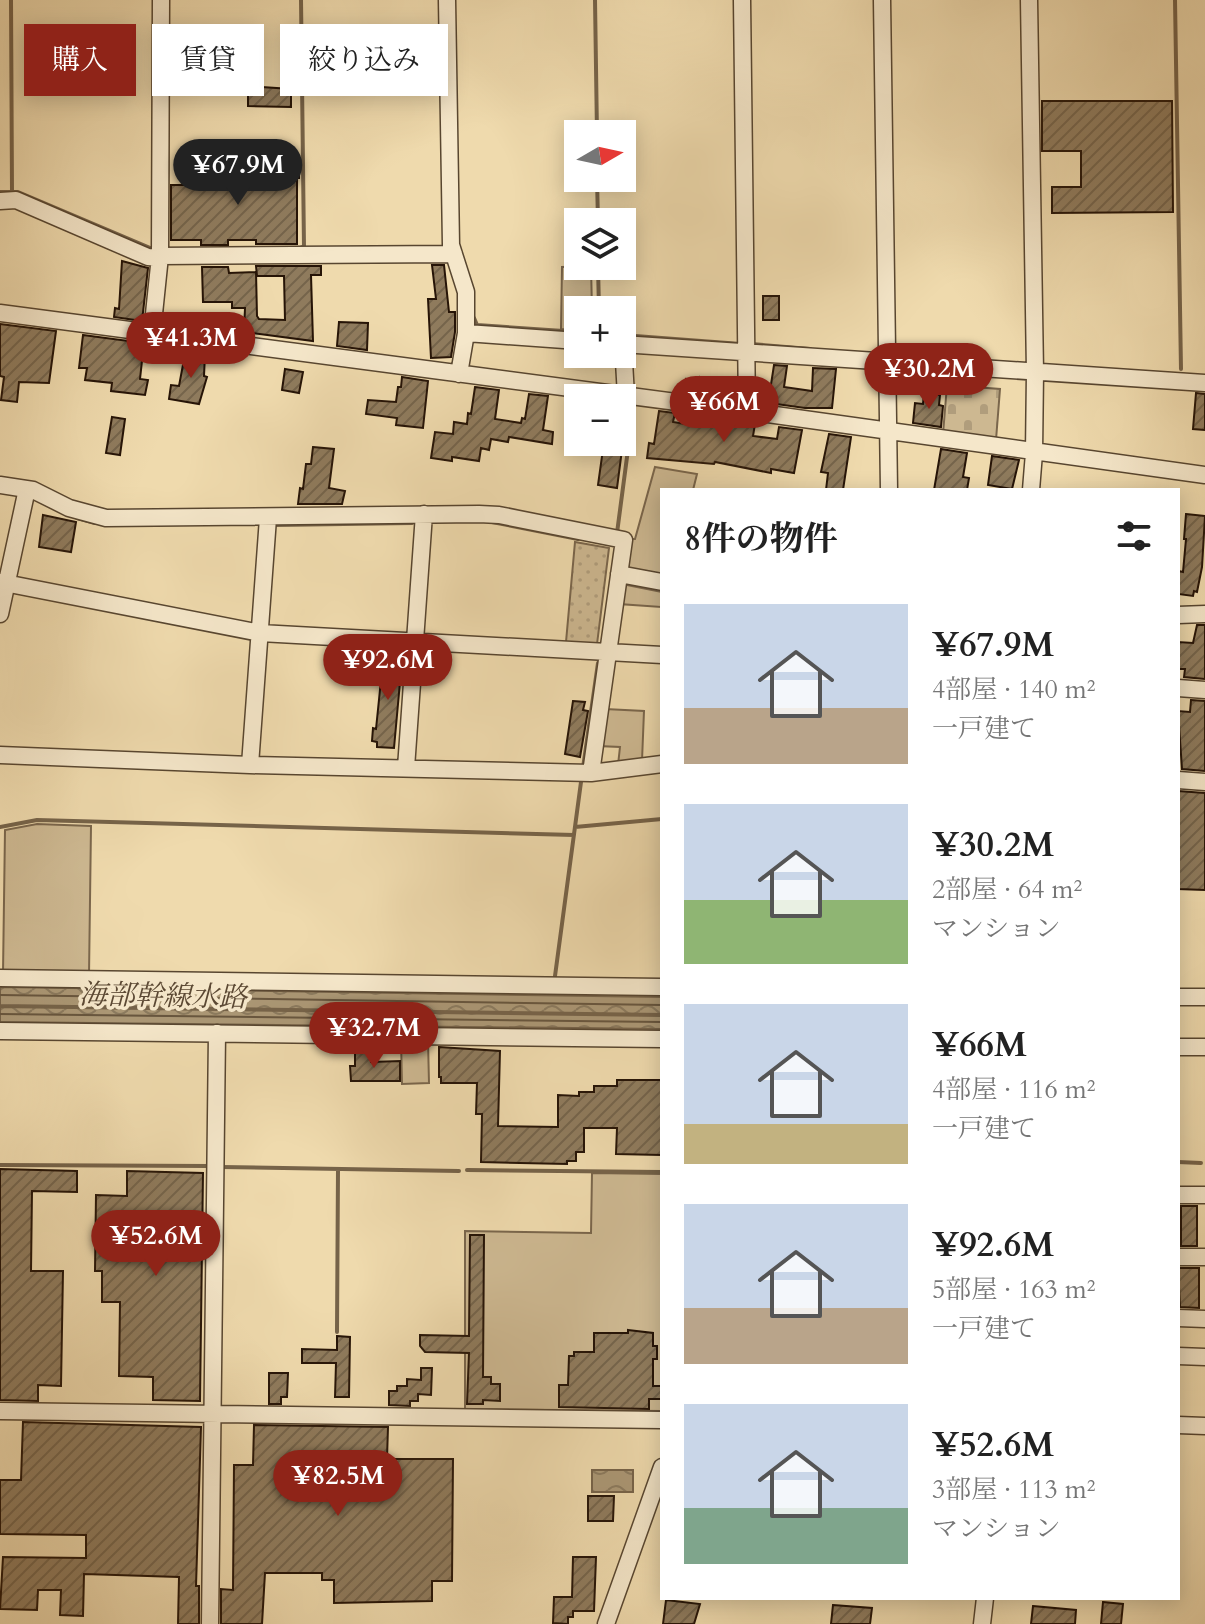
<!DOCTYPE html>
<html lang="ja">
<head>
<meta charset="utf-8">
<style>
  body { margin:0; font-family:Cardo,"Noto Serif JP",serif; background:#f2f2f2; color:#222; height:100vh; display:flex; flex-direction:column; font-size:30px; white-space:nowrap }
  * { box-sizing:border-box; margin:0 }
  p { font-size:26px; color:#767676 }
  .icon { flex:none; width:44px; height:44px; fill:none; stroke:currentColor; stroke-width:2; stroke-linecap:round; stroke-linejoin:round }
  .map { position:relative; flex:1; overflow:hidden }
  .panel { position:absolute; left:660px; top:488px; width:520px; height:1112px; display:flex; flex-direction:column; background:#fff; border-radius:0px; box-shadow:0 4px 20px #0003 }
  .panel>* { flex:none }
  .guide { position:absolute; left:24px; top:24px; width:516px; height:72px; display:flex; gap:16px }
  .needle { width:52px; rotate:81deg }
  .buttons { position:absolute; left:564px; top:120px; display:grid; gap:16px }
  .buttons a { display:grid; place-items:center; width:72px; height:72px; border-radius:0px; background:#fff; box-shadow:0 4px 20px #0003; font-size:40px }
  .price { position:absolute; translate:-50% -68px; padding:0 18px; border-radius:28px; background:#8f2418; color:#fff; font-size:26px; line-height:52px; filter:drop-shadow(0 2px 4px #0008) }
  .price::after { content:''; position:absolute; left:50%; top:48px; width:24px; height:18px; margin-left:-12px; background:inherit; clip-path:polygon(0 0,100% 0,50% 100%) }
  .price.selected { background:#222; color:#fff }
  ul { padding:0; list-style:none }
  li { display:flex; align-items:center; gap:24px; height:200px; padding:0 24px }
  li span { display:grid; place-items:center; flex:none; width:224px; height:160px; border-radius:0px; color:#555 }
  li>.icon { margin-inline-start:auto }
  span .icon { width:96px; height:96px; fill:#fffc; stroke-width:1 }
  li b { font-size:34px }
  h2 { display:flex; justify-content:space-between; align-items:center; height:96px; padding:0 24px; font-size:34px }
  .pill { padding:0 28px; border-radius:0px; background:#fff; box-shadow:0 4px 20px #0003; font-size:28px; line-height:72px }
  .pill.selected { background:#8f2418; color:#fff }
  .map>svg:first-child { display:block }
  .green { fill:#cdb891; stroke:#7a664c; stroke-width:2 }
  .cemetery { fill:url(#cemetery-stones); stroke:#7a664c; stroke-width:2 }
  .park { fill:url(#park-dots); stroke:#7a664c; stroke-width:2 }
  .water { fill:url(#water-waves); stroke:#766349; stroke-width:2 }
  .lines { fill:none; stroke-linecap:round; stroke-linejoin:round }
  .shore { stroke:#68563e; stroke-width:2 }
  .stream { stroke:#766349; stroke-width:4 }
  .building { fill:url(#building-hatch); stroke:#261407; stroke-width:2 }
  .minor-casing { stroke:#584630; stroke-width:19 }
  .minor { stroke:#f5e7ca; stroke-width:16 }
  .labels { text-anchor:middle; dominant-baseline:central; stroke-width:7; stroke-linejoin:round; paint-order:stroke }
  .water-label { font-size:28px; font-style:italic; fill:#5b4833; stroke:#f5e7ca }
</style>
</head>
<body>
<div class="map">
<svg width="1205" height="1624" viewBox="0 0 1205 1624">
  <defs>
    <pattern id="cemetery-stones" width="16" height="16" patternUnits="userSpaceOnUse" patternTransform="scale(2)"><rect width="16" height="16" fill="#cdb891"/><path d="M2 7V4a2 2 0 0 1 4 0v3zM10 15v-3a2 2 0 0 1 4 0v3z" fill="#b09d7c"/></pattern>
    <pattern id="park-dots" width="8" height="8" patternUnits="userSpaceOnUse" patternTransform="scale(2)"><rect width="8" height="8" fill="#cdb891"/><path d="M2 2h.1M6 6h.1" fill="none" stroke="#b09d7c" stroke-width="1.8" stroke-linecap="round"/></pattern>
    <pattern id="water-waves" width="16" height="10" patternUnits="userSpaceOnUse" patternTransform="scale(2)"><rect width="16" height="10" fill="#ab9775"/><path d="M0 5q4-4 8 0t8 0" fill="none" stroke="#8b7a5e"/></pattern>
    <pattern id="building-hatch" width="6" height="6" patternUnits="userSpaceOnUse" patternTransform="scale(2)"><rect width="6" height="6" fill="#8f7b5d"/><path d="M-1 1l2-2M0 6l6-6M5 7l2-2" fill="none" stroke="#75644b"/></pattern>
  </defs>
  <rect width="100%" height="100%" fill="#efdaad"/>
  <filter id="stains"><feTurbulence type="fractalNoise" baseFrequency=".0025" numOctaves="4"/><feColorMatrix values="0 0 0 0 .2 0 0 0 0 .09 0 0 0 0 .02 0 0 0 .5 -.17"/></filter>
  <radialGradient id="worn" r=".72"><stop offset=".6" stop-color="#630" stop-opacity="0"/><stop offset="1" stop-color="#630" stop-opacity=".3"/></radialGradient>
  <path class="green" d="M591 266 592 310H578V330L561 329 562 267Z
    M655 467 697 474 693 490H662V577L626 571 627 539H635Z
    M622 584 662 592 661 607 619 604Z
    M605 709 644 711 642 761 618 765 620 747 598 746Z
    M37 824 91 826 89 975 3 973 5 830Z
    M401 1040 428 1041 429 1083 402 1084Z
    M592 1173 662 1174V1411L465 1409V1231L591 1233Z"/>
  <path class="cemetery" d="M947 385 1000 389 996 440 943 434Z"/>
  <path class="park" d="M575 542 609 548 597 644 566 642Z"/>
  <path class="water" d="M0 987 662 997V1014L0 1005Z
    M0 1007 662 1016V1029L0 1022Z
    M592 1470H633V1492H592Z"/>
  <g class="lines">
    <path class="shore" d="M0 995 662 1005
      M0 1014 662 1022"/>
    <path class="stream" d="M11 0 12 192
      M301 0 304 247H302
      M595 0 597 134
      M1175 0 1181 369
      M597 178 598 222
      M0 192H18L155 250
      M598 266 599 310
      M474 318 477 325 578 332
      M622 335 741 344
      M751 344 810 349
      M77 518 95 523
      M492 522 578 539
      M276 525 412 523
      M617 533 634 404
      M583 768 598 663
      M0 827 37 820 574 835
      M575 827 662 819
      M555 976 581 782
      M1178 1162 1201 1163
      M0 1165 209 1166
      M221 1167 459 1171
      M467 1170 662 1172
      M337 1332 338 1170"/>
  </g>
  <path class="building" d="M202 67 234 68V83L223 82V87L202 86Z
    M248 86 291 89V107L248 106Z
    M1042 101H1172L1173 212 1052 213V187H1081V151H1042Z
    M207 167H299V178H297V244H256V240H228V245H201V240H171V185H207Z
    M122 261 148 268 142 321 114 317 115 308 119 309Z
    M432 265H444L449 312H455V332L451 357 431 358 428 299H436Z
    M256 266H321V275H311L313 341 244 332 245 308H232V302H203L202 267H228L229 273 256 272 257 316 259 319 285 320 284 276H257Z
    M763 296H779V320H763Z
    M339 322 368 323 367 350 337 346Z
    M0 324 56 331 49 383 19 382 17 402 1 400 4 377 0 376Z
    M83 335 144 343 140 379 148 380 145 395 111 391 112 383 85 380 87 368H79Z
    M189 352 205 354 204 376 207 377 199 404 169 399 171 385 179 386 185 354 189 355Z
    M774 365 787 366 784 387 812 391 813 368 836 369 832 408H805L762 402 764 391H770Z
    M285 369 303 372 299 393 282 390Z
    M402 377 428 381 423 428 396 425 397 418 366 414 368 400 396 402 398 387H401Z
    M700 377 717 380 715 396 684 392 686 379 700 381Z
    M475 387 499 390 495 419 521 423 522 418 525 419 529 394 548 396 543 430 553 432 552 444 509 437 508 442 491 439 489 450 481 448 479 461 452 457V461L431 458 435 432 453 434 454 422 467 424 468 413 471 414Z
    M924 393 940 395 939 405 943 406 941 427 913 423 915 403 923 404Z
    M1196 393 1205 394V430L1193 429Z
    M659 411 675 413 673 422 698 426 699 416 755 424 753 436 777 439 779 427 802 430 794 473 771 469V473L715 462 714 464 647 458 649 443 654 444Z
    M112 417 125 419 120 455 106 453Z
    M829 434 851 437 843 490H826L828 473 821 472Z
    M604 442H623L617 488 598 485Z
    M313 447 334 449 329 488 345 491 342 504H298L300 488 303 489 306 464H311Z
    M941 449 967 453 963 477 969 478 967 490H934Z
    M992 456 1019 460 1012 489 988 485Z
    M1186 514 1205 516 1202 567 1197 592 1194 591 1193 596 1178 594 1179 571 1183 572 1186 539H1184Z
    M43 515 76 522 71 552 39 547Z
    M1197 625H1205V679L1184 677 1185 669H1178V642L1193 643Z
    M379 658 402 660 394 748 377 747V742L372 741 373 728 376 729 381 680H376Z
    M1191 700 1205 701V771L1182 769 1178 711 1190 712Z
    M573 701 585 702 583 710 588 711 580 757 565 754Z
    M1178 791 1205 793V890L1178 889Z
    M439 1047 500 1051 498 1126 558 1127V1095L579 1096V1092H594V1086H617V1080H661V1155L616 1154 617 1128H584V1152H576V1161H567V1164L481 1162 482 1114H476L477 1083H441V1077H439Z
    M355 1053H371V1062L400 1061V1081H351L350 1066H355Z
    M0 1169 77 1171V1192L32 1191 31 1271H63L61 1386 38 1385V1401L0 1400Z
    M127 1171 203 1173 200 1401 153 1400V1377L119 1376 120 1302H102V1271H95L96 1195 127 1196Z
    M1181 1206H1197V1246H1181Z
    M470 1235H484L483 1377H491V1384H500V1401L483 1400V1404H467L469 1353 425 1352 420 1346V1335L469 1336Z
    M1178 1268H1199V1308L1180 1307Z
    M628 1330 653 1333V1346H657V1359H653V1386H662V1399H649V1409L559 1407V1385H568L569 1356H574V1352H594V1333H628Z
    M337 1336 350 1337 349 1397H335L336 1363H302V1349L337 1350Z
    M421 1368H432L431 1395 418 1394V1401H410V1406L389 1405V1391H397V1386H407V1379L421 1380Z
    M269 1373H288L287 1397H281V1404H269Z
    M23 1422 201 1427 196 1586H199V1624H178L179 1577 84 1574 83 1616 60 1615 61 1590H38L37 1610 0 1609 3 1557 86 1558V1535L0 1534V1480H21Z
    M254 1425 388 1427 387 1459H453L452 1581H432V1601L334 1603V1580H322V1573H265L262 1624H221V1589L233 1590 234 1465H253Z
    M588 1496H614L613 1521H588Z
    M573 1557H596L594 1611H573V1617H568V1624L553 1623 554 1597H572Z
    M666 1600 700 1604 694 1624H663Z
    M1103 1602 1123 1604 1121 1624H1101Z
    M833 1605 872 1608 870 1624H831Z
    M1033 1606 1076 1610 1075 1624H1031Z"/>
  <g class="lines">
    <defs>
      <path id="minor" d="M447 0 451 245 466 292V333L459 374
        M742 0 747 411
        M882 0 889 490
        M1029 0 1035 372 1034 453 1031 490
        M0 201 16 200 148 257 160 258
        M160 256 454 254
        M0 313 775 415 1205 475
        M152 333 160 256 161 0
        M466 333 578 341
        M622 344 1205 383
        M623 344 626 396
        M0 485 33 490 69 508 106 518 479 514 499 515 624 540 591 773
        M619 574 662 582
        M0 582 260 633 662 655
        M0 614 27 489
        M1178 615 1205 614
        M1178 688 1205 690
        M0 755 250 765 591 773 662 764
        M250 765 268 518
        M406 768 424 514
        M1178 780 1205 782
        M0 978 662 987
        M1178 997H1205
        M0 1031 662 1039
        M1178 1047H1205
        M1178 1195H1205
        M1178 1257H1205
        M1178 1318 1205 1319
        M1178 1356 1205 1357
        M0 1411 662 1420
        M1178 1425 1205 1426
        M210 1624 217 1033
        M606 1624 662 1467
        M982 1624 985 1598"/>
    </defs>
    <use href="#minor" class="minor-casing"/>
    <use href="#minor" class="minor"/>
  </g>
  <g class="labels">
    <g class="water-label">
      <text transform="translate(163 996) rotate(1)">海部幹線水路</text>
    </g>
  </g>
  <rect width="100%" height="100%" filter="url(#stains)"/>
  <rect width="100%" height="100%" fill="url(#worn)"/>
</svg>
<div class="buttons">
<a><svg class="needle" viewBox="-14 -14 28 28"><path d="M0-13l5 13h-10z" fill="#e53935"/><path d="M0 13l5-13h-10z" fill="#767676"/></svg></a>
<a><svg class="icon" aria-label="layers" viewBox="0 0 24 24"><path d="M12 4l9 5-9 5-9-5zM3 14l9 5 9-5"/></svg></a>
<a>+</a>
<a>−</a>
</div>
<b class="price selected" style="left:238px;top:207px">¥67.9M</b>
<b class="price" style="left:191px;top:380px">¥41.3M</b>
<b class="price" style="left:929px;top:411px">¥30.2M</b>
<b class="price" style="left:724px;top:444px">¥66M</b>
<b class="price" style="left:388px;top:702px">¥92.6M</b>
<b class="price" style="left:374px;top:1070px">¥32.7M</b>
<b class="price" style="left:156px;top:1278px">¥52.6M</b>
<b class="price" style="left:338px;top:1518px">¥82.5M</b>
<div class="guide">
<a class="pill selected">購入</a>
<a class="pill">賃貸</a>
<a class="pill">絞り込み</a>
</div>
<section class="panel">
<h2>8件の物件<svg class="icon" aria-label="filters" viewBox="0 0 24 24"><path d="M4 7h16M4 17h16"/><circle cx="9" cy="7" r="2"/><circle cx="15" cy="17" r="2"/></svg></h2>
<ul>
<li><span style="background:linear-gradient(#c9d6e8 65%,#b9a48a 0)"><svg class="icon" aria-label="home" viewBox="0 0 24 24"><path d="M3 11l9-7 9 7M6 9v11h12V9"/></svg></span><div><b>¥67.9M</b><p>4部屋 · 140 m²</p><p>一戸建て</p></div></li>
<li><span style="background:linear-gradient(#c9d6e8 60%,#8fb573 0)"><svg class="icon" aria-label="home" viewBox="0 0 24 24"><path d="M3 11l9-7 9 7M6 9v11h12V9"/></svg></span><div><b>¥30.2M</b><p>2部屋 · 64 m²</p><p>マンション</p></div></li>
<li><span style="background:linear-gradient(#c9d6e8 75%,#c2b280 0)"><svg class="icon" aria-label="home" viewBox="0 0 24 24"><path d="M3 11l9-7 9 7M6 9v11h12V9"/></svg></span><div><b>¥66M</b><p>4部屋 · 116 m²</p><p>一戸建て</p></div></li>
<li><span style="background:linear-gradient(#c9d6e8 65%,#b9a48a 0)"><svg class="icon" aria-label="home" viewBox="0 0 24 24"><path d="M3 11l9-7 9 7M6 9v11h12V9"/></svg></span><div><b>¥92.6M</b><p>5部屋 · 163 m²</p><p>一戸建て</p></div></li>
<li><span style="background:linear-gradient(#c9d6e8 65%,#7fa58c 0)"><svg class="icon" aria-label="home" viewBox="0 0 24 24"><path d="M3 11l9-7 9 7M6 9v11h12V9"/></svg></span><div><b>¥52.6M</b><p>3部屋 · 113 m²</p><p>マンション</p></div></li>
</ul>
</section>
</div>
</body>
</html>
